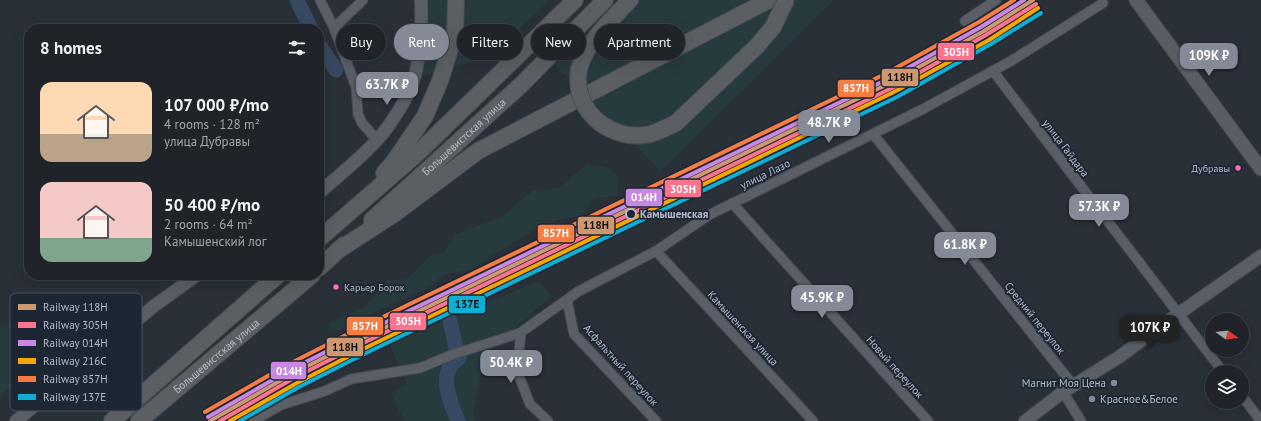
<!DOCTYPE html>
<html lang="en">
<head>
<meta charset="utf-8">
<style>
  body { margin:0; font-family:"PT Sans",sans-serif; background:#282c32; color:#f1f3f6; height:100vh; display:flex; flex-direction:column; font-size:15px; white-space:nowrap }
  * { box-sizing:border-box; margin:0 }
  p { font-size:13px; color:#a2a4a8 }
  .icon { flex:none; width:22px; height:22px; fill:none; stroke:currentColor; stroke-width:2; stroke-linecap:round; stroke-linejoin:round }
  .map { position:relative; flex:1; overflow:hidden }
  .panel { position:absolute; left:24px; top:24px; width:300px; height:256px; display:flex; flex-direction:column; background:#20242a; border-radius:16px; box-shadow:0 4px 16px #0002,0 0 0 1px #3d4147 }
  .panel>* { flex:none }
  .hud { position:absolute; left:336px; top:24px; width:380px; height:36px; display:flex; gap:8px }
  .needle { width:26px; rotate:105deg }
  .tools { position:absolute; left:1205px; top:313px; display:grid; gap:8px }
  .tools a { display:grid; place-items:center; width:44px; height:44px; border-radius:50%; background:#20242a; box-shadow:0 4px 16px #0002,0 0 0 1px #3d4147; font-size:20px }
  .price { position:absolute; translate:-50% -34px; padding:0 9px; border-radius:8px; background:#848b96; color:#fff; font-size:13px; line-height:26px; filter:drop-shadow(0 1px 2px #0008) }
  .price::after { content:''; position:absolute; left:50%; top:24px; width:12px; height:9px; margin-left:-6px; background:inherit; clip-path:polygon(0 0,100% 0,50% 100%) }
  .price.current { background:#222; color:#fff }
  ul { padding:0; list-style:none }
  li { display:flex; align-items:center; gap:12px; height:100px; padding:0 16px }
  li span { display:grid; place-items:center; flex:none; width:112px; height:80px; border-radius:12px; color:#555 }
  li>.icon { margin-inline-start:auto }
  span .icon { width:48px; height:48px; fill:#fffc; stroke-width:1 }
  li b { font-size:17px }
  h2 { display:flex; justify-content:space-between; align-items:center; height:48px; padding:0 16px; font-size:17px }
  .chip { padding:0 14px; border-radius:18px; background:#20242a; box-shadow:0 4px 16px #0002,0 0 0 1px #3d4147; font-size:14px; line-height:36px }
  .chip.current { background:#848b96; color:#fff }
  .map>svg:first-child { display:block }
  .green { fill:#273a3e }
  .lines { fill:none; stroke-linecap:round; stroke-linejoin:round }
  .river { stroke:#384963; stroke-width:15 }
  .minor-casing { stroke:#484c53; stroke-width:11 }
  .tertiary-casing { stroke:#484c53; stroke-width:14 }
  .secondary-casing { stroke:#484c53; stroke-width:15 }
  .trunk-casing { stroke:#474c53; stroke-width:18 }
  .minor { stroke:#5a5e66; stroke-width:9 }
  .tertiary { stroke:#5a5e66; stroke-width:12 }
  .secondary { stroke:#595d64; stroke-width:13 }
  .trunk { stroke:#5b5f64; stroke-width:16 }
  .trunk-bridge-casing { stroke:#474c53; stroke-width:18; stroke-linecap:butt }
  .trunk-bridge { stroke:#5b5f64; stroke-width:16 }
  .rail-1-casing { stroke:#1d2633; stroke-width:7 }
  .rail-2-casing { stroke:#1d2633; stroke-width:7 }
  .rail-3-casing { stroke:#1d2633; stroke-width:7 }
  .rail-4-casing { stroke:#1d2633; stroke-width:7 }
  .rail-5-casing { stroke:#1d2633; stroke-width:7 }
  .rail-6-casing { stroke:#1d2633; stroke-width:7 }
  .rail-1 { stroke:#cd976f; stroke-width:4 }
  .rail-2 { stroke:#fc738d; stroke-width:4 }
  .rail-3 { stroke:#c787e3; stroke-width:4 }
  .rail-4 { stroke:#f7a600; stroke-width:4 }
  .rail-5 { stroke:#f77d43; stroke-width:4 }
  .rail-6 { stroke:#0dafd3; stroke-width:4 }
  .bus-dot { fill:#fb6dba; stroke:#1d2633; stroke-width:1.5 }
  .stop-dot { fill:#1d2633; stroke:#b4bcc9; stroke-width:2 }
  .poi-dot { fill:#848b96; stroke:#1d2633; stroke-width:1.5 }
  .labels { text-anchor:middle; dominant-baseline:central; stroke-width:3.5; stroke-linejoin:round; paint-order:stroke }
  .bus-label { font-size:10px; fill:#b4bcc9; stroke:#1d2633; text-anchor:end }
  .street-label { font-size:11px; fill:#b4bcc9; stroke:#1d2633 }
  .stop-label { font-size:11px; font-weight:bold; fill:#b4bcc9; stroke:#1d2633; text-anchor:start }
  .poi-label { font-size:11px; fill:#b4bcc9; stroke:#1d2633; text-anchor:end }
  .key { fill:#1d2633; stroke:#4a5360; stroke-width:1 }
  .key-label { font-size:11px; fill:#b4bcc9 }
  .line-badge { stroke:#1d2633; stroke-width:1.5 }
  .badge-label { font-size:11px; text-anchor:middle; font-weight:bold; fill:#fff }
  .pale-badge-label { font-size:11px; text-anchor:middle; font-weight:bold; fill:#111 }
</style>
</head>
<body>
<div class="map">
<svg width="1261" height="421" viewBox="0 0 1261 421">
  <rect width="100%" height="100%" fill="#2a3038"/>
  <path class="green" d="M427 0H549L512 36 509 34 502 41 505 44 492 55 421 77Z
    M621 0H834L661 171 555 65Z
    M587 164 610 168 617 176 618 196 595 198 581 215 561 219 532 231 487 259 473 269 442 275 434 285 364 317 353 320 341 329H330V323L355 311 364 308 388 280 407 279 430 256 444 253 454 235 501 217 532 191 560 187Z
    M539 281 551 296 486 354 473 411 476 421H404L391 393 407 383 389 344Z
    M56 319H61L73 335 0 396V327Z"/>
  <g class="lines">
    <path class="river" d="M297 0 311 29
      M319 45 336 70
      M450 321 456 348
      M458 421C452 405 439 380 452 364 454 361 456 360 459 358"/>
    <defs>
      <path id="minor" d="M320 0 334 28 356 87 358 114 362 123 377 140
        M965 21 996 0
        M334 28 363 0
        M993 71 1223 372
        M873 134 1073 385
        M732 203 928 421
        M656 251 813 421
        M567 300 574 334 656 421
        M521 332 517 371 530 404 548 421
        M1063 392 1081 421
        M1242 396 1261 421
        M253 421 281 405 325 391 351 379 420 368 451 355 520 333 579 291 656 251 709 215 923 109 1011 61 1103 3"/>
      <path id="tertiary" d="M319 193C338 176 360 159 378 139 389 127 408 98 413 82 421 56 422 27 421 0
        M16 421 154 306 197 275
        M1025 421 1063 392 1119 357 1178 314 1261 256"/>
      <path id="secondary" d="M1136 0 1261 169"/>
      <g id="trunk">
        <path d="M606 25 630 0"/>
        <path d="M384 173 393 163 425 116 440 81 455 33 456 0"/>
        <path id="s1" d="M372 220 521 85 605 0"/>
        <path d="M319 239 419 152 575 0"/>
        <path d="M337 251 394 214 478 151 769 0"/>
        <path d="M319 268 344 245"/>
        <path d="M112 421 278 275"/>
        <path id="s2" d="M139 421 312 275"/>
      </g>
    </defs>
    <use href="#minor" class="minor-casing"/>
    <use href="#tertiary" class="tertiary-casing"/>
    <use href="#secondary" class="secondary-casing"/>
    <use href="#trunk" class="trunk-casing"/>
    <use href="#minor" class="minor"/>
    <use href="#tertiary" class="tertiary"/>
    <use href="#secondary" class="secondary"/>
    <use href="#trunk" class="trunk"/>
    <defs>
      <path id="trunk-bridge" d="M606 25C594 39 584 51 579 69 577 81 579 94 584 104 597 128 625 140 651 134 660 131 668 127 676 123L757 46 773 27 786 0"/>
    </defs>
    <use href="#trunk-bridge" class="trunk-bridge-casing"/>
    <use href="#trunk-bridge" class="trunk-bridge"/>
    <defs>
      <path id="rail-1" d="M210 421 292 374 355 342 890 83 984 31 1033 0"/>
      <path id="rail-2" d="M220 421 294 378 357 346 892 88 986 35 1036 4"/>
      <path id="rail-3" d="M208 417 290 370 353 338 888 79 981 27 1024 0"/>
      <path id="rail-4" d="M230 421 297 383 359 351 894 92 989 40 1038 8"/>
      <path id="rail-5" d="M205 412 287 365 350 333 885 74 979 22 1014 0"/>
      <path id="rail-6" d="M240 421 299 387 362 355 897 97 991 44 1041 13"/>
    </defs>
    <use href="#rail-1" class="rail-1-casing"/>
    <use href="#rail-2" class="rail-2-casing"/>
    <use href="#rail-3" class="rail-3-casing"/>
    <use href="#rail-4" class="rail-4-casing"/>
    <use href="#rail-5" class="rail-5-casing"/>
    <use href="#rail-6" class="rail-6-casing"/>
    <use href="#rail-1" class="rail-1"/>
    <use href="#rail-2" class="rail-2"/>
    <use href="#rail-3" class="rail-3"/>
    <use href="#rail-4" class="rail-4"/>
    <use href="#rail-5" class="rail-5"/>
    <use href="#rail-6" class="rail-6"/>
  </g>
  <g class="bus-dot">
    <circle cx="1238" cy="168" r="3.5"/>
    <circle cx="336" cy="287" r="3.5"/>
  </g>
  <circle class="stop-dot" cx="631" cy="214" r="5"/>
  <g class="poi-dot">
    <circle cx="1114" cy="383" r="4"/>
    <circle cx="1092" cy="399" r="4"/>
  </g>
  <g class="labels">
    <g class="bus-label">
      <text x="1230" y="168">Дубравы</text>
      <text x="344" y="287" text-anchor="start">Карьер Борок</text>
    </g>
    <g class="street-label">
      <text stroke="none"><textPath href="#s1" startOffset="124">Большевистская улица</textPath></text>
      <text transform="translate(1066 148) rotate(53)">улица Гайдара</text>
      <text transform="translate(765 174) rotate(-26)">улица Лазо</text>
      <text transform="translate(1035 318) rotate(51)">Средний переулок</text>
      <text transform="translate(743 328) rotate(47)">Камышенская улица</text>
      <text stroke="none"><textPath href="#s2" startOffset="101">Большевистская улица</textPath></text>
      <text transform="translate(621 365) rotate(48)">Асфальтный переулок</text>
      <text transform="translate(895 367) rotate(48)">Новый переулок</text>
    </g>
    <g class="stop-label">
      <text x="640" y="214">Камышенская</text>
    </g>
    <g class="poi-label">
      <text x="1106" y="383">Магнит Моя Цена</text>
      <text x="1100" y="399" text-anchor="start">Красное&amp;Белое</text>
    </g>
  </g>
  <rect x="10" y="293" width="132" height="118" rx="6" class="key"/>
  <rect x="18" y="304" width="18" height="6" fill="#cd976f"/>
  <rect x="18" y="322" width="18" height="6" fill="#fc738d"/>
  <rect x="18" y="340" width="18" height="6" fill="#c787e3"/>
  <rect x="18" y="358" width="18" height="6" fill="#f7a600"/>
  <rect x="18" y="376" width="18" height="6" fill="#f77d43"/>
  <rect x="18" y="394" width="18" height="6" fill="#0dafd3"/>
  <g class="key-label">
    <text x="43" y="311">Railway 118Н</text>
    <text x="43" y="329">Railway 305Н</text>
    <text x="43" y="347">Railway 014Н</text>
    <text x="43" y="365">Railway 216С</text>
    <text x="43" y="383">Railway 857Н</text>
    <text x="43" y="401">Railway 137Е</text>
  </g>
  <g class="line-badge">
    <rect x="937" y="42" width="38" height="19" rx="4" fill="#fc738d"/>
    <rect x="881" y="68" width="38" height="19" rx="4" fill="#cd976f"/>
    <rect x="837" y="79" width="38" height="19" rx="4" fill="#f77d43"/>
    <rect x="664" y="179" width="38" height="19" rx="4" fill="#fc738d"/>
    <rect x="625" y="188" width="38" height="19" rx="4" fill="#c787e3"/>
    <rect x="577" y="216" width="38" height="19" rx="4" fill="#cd976f"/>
    <rect x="537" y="224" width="38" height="19" rx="4" fill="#f77d43"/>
    <rect x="448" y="295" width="38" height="19" rx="4" fill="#0dafd3"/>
    <rect x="389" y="312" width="38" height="19" rx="4" fill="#fc738d"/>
    <rect x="346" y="316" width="38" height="20" rx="4" fill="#f77d43"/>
    <rect x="326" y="337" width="38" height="20" rx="4" fill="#cd976f"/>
    <rect x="270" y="361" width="37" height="19" rx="4" fill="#c787e3"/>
  </g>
  <g class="badge-label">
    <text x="956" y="56">305Н</text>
    <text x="856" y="92">857Н</text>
    <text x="683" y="193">305Н</text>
    <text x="644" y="201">014Н</text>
    <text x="556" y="237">857Н</text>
    <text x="408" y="325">305Н</text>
    <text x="365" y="330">857Н</text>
    <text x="289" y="375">014Н</text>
  </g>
  <g class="pale-badge-label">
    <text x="900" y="81">118Н</text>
    <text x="596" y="229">118Н</text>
    <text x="467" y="308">137Е</text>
    <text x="345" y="351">118Н</text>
  </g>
</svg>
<div class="tools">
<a><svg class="needle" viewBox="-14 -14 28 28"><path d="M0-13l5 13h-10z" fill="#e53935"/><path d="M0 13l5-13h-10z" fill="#a2a4a8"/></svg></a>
<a><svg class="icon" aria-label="layers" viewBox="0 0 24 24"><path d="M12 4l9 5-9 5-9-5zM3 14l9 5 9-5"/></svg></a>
</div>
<b class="price" style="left:1209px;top:77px">109K ₽</b>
<b class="price" style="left:387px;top:106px">63.7K ₽</b>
<b class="price" style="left:829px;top:144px">48.7K ₽</b>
<b class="price" style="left:1099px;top:228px">57.3K ₽</b>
<b class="price" style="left:965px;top:266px">61.8K ₽</b>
<b class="price" style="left:822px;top:319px">45.9K ₽</b>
<b class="price current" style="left:1150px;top:349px">107K ₽</b>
<b class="price" style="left:511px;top:384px">50.4K ₽</b>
<div class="hud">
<a class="chip">Buy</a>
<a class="chip current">Rent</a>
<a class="chip">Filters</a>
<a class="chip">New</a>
<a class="chip">Apartment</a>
</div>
<section class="panel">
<h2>8 homes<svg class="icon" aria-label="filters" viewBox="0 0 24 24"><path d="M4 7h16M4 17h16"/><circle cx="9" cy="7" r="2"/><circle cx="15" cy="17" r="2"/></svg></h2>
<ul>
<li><span style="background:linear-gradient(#ffd9b3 65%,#b9a48a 0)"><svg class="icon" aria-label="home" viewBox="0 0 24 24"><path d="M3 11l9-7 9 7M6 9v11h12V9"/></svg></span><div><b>107 000 ₽/mo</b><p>4 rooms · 128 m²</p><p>улица Дубравы</p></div></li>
<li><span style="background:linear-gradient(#f6c9c9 70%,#7fa58c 0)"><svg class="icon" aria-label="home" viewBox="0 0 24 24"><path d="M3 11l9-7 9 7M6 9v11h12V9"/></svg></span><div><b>50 400 ₽/mo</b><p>2 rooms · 64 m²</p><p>Камышенский лог</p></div></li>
</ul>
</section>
</div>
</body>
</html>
